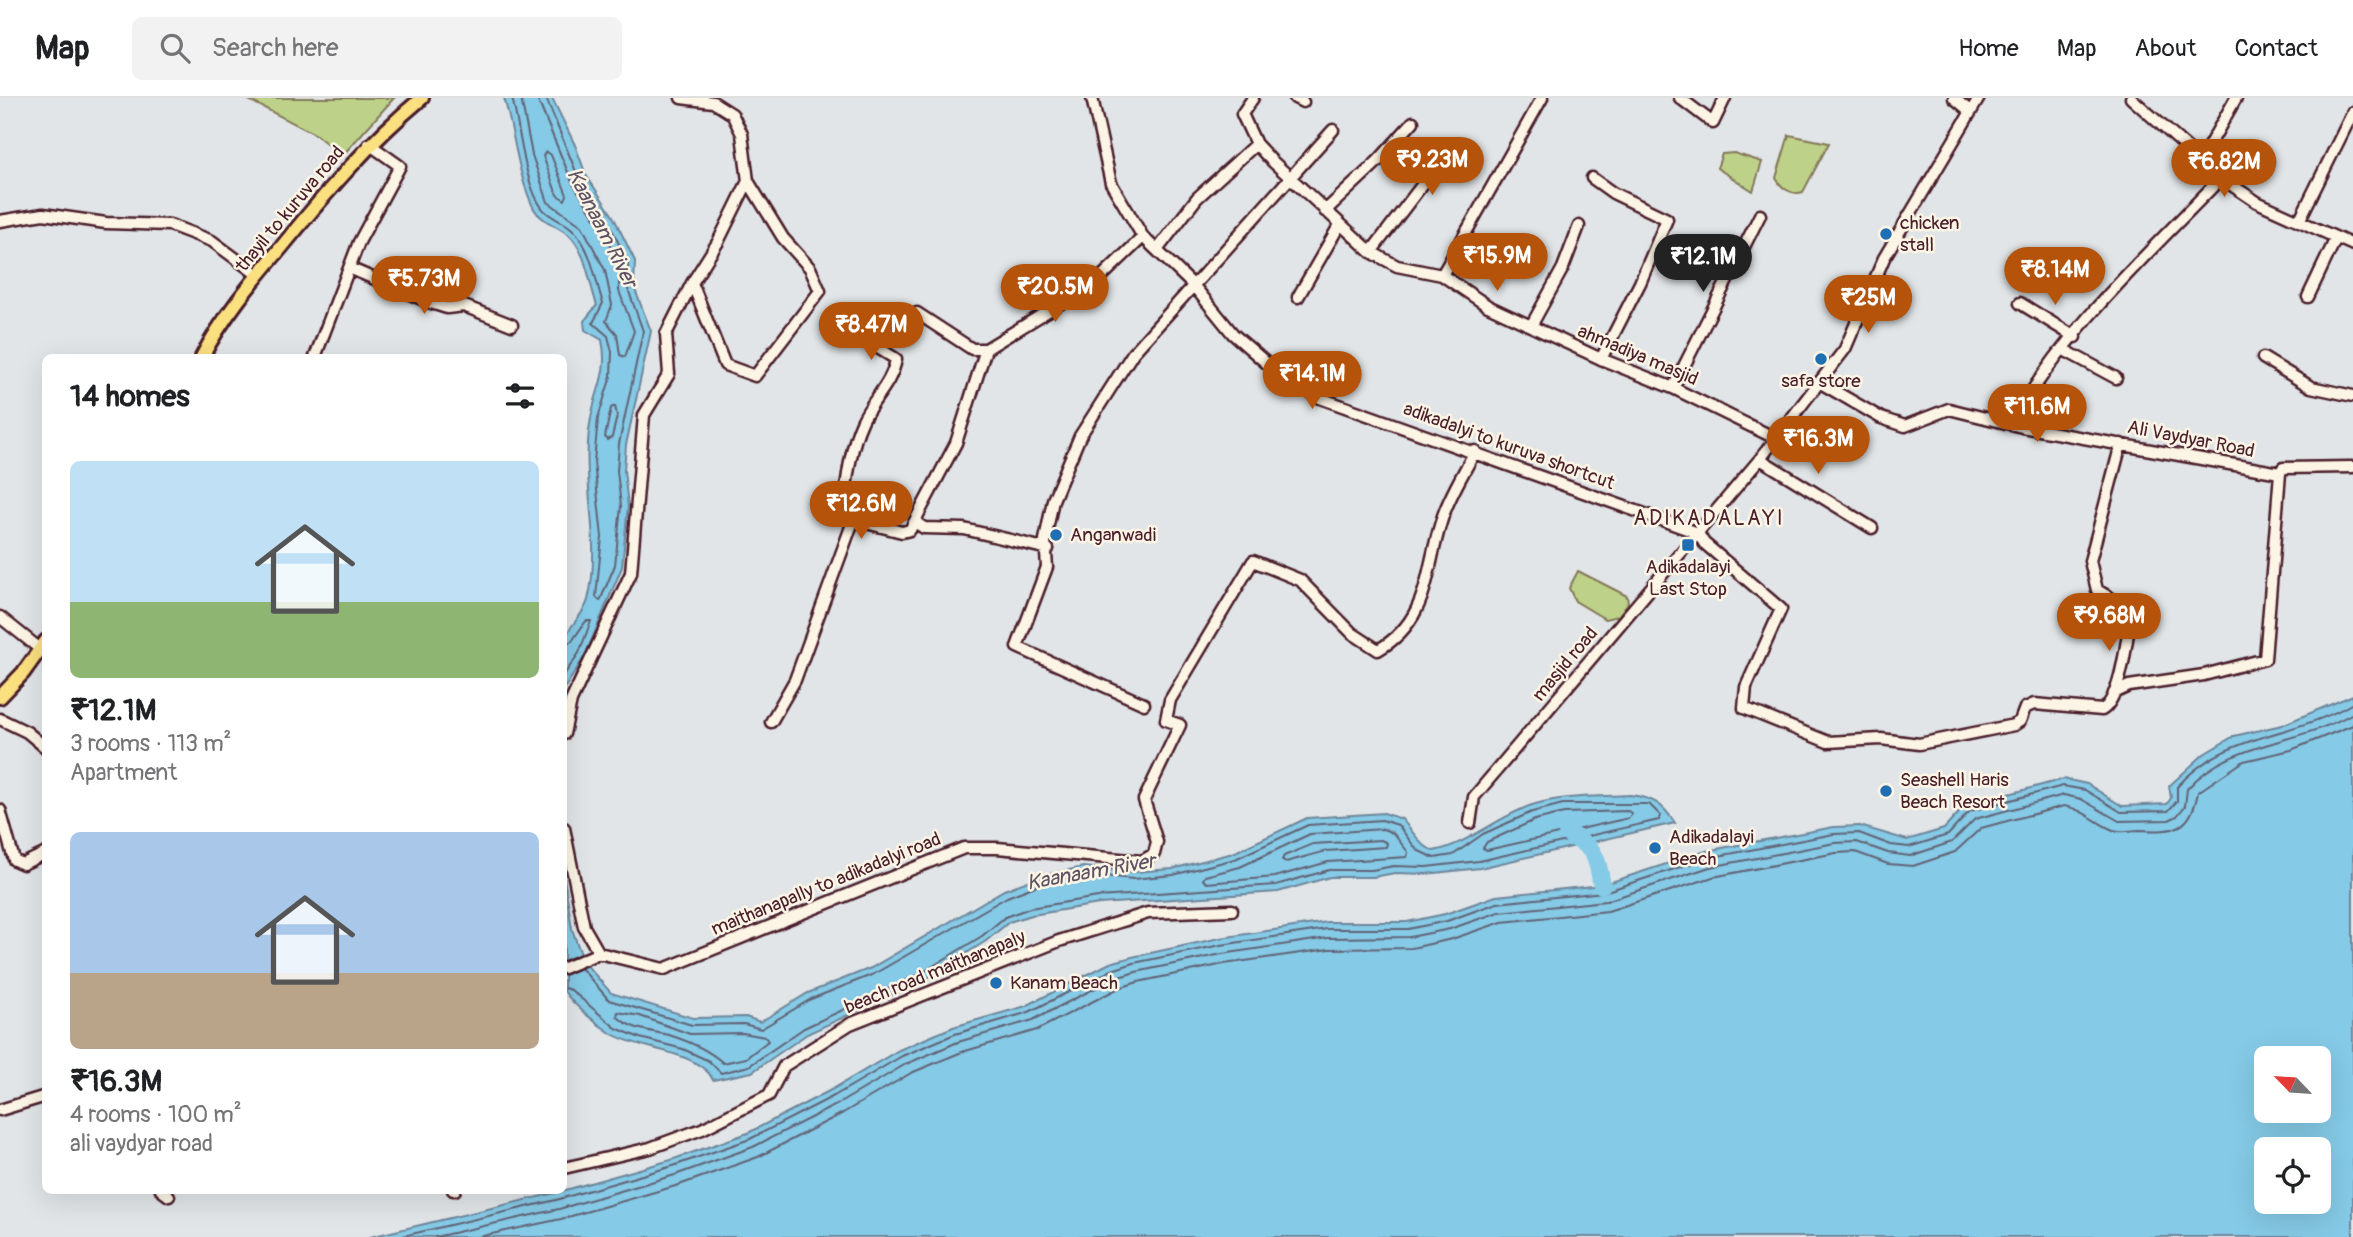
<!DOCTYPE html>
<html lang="en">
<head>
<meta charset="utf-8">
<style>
  body { margin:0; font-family:Pangolin,sans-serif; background:#f2f2f2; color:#202124; height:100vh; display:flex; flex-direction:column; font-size:26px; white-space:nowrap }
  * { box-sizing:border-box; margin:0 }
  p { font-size:23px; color:#757577 }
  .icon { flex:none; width:38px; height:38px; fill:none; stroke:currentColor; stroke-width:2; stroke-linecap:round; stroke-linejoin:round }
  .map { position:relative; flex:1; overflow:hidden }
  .side { position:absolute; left:42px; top:256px; width:525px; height:840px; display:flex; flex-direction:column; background:#fff; border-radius:10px; box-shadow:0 7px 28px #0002 }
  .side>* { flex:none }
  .needle { width:46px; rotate:295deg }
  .controls { position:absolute; left:2254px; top:948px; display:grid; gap:14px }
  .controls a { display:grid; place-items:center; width:77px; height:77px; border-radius:10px; background:#fff; box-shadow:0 7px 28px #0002; font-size:35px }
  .price { position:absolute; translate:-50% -60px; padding:0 16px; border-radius:24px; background:#b45309; color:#fff; font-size:23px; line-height:46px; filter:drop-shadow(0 2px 4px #0008) }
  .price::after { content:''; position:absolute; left:50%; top:42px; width:21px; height:16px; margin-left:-10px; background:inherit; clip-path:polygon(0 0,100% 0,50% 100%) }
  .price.selected { background:#222; color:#fff }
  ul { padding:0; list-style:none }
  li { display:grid; align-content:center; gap:14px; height:371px; padding:0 28px }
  li span { display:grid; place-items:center; height:217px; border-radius:10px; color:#555 }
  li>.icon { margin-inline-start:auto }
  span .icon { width:126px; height:126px; fill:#fffc; stroke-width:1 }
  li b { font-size:30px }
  h2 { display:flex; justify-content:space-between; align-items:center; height:84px; padding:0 28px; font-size:30px }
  header { display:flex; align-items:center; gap:42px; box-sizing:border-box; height:98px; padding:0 35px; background:#fff; border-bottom:2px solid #e0e0e0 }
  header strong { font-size:33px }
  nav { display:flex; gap:38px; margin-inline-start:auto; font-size:24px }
  .search { width:490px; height:63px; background:#f2f2f2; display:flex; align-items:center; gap:18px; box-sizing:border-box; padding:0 24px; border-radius:10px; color:#757577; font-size:26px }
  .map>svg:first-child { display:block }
  .green { fill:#bdd288; stroke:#84785a; stroke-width:2 }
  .water { fill:#85cae6; stroke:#6d869b; stroke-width:2; fill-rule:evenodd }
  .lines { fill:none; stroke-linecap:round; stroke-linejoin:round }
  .shore { stroke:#626376; stroke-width:2 }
  .river { stroke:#85cae6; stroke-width:18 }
  .minor-casing { stroke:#4a1f2b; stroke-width:15 }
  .major-casing { stroke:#4a1f2b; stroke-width:18 }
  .minor { stroke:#fcf5e5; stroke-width:10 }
  .major { stroke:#fbe080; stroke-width:12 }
  .poi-dot { fill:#1f6fb2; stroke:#fcf5e5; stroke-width:2.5 }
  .labels { text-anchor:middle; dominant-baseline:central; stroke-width:5; stroke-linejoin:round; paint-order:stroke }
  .street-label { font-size:19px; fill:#4a1f2b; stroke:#fcf5e5 }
  .poi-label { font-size:19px; fill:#4a1f2b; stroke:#fcf5e5; text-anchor:start }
  .water-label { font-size:21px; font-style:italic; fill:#5c5263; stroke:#fcf5e5 }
  .neighbourhood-label { font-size:21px; letter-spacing:2px; fill:#4a1f2b; stroke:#fcf5e5 }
</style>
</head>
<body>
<header>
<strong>Map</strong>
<div class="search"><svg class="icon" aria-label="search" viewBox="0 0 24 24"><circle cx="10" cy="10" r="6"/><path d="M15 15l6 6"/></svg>Search here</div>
<nav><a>Home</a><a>Map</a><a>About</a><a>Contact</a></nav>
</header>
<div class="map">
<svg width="2353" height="1139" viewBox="0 0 2353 1139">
  <rect width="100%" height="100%" fill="#e1e5e7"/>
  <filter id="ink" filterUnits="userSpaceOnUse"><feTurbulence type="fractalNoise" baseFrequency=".0143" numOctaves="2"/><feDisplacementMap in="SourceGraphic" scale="14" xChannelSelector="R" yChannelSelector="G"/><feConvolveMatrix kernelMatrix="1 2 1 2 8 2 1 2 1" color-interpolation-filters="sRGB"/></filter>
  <g filter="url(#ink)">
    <path class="green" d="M245 0H394L342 58 315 36Z
      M1789 37 1829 45 1803 94C1792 98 1781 90 1776 80Z
      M1734 55 1762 64 1753 93 1717 70 1722 56Z
      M1578 473 1627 498 1628 505 1618 518 1605 521 1575 503 1569 490Z"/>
    <path class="water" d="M504 0H552L575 47 586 77 613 118 635 163 634 189 651 233 626 347 624 372 628 408 622 469 585 558 564 591C563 577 559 556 564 543 568 528 584 517 588 502 603 441 579 381 591 320 596 290 609 275 602 242L585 232 584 223 597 207C589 186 587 154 569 137 558 128 541 123 534 111 517 76 515 37 504 0Z
      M2353 597V1139H370L555 1095 671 1062 748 1035 831 992 899 952 953 929 1026 908 1110 865 1132 859 1220 840 1327 824H1407L1445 816 1496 798 1602 787 1706 753 1834 729 1860 728 1907 742 1944 731 1965 708 2064 681 2087 686 2122 708 2167 706 2171 700 2169 688 2204 656 2234 638 2282 627ZM2266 961H2319V1013H2266ZM2266 1052H2319V1104H2266Z
      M1630 697C1653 700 1662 705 1675 725L1480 770 1426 776 1395 775 1373 779H1330L1278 794 1099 806 1032 817 1009 824 986 843 924 882 807 936 752 974 713 982C700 953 639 952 612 936 597 926 574 908 564 893V779L572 831 579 851 589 870 611 895 693 920 746 919 760 924 808 895 871 870 1004 792 1041 778 1083 769 1134 774 1172 771 1233 755 1307 720 1384 715 1402 721 1422 746 1433 753C1465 748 1499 718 1532 707 1563 697 1597 699 1630 697Z"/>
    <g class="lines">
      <path class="shore" d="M512 0C520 29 524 86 542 110 550 121 568 124 576 135 593 156 595 182 603 205L593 225 608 238 612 254 611 278 598 320 594 364 602 439 596 499 600 503 615 467 621 408 617 373 619 346 643 233 628 191V164L607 122 579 81 546 0
        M521 0 532 57 548 104 582 128 605 172 612 207 606 223 617 236 620 257 625 259 634 233 619 193V166L599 126 572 84 537 0
        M546 53 551 57 567 97 565 102 557 97 543 58Z
        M615 308 617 318 612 339 608 342 605 339 611 310Z
        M564 546 572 543 586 523H591L579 555 564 577
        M1628 713 1632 716 1629 720 1487 752 1483 750 1487 744 1535 722 1564 715Z
        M1383 731 1393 735 1408 754 1407 759 1328 764 1275 779 1207 785 1203 782 1205 778 1240 769 1310 736Z
        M1381 742 1387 745 1386 749 1326 753 1286 764 1282 762 1284 758 1313 746Z
        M564 890 571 892 616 930 640 940 683 951 709 963 721 975 749 968 804 930 920 876 982 838 1005 819 1030 810 1098 799 1276 787 1329 772H1372L1394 768 1426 769 1479 763 1659 722 1661 718 1649 706H1563L1532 714 1483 736 1453 757 1434 760 1417 752 1398 727 1382 722 1308 727 1235 761 1173 777 1133 781 1084 776 1043 785 1007 799 874 876 811 901 761 931 744 926 692 927 609 902 581 870
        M618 914 640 918 690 936 743 935 765 939 768 943 746 960 723 965C709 952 688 943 669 937 652 933 630 932 617 918Z
        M399 1139 556 1102 673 1068 750 1041 834 998 902 958 955 936 1029 914 1112 872 1134 865 1221 847 1327 831H1408L1447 823 1497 805 1604 794 1708 760 1834 736 1859 735 1891 747 1909 749 1948 737 1970 713 2063 688 2085 692 2121 714 2168 713 2177 703V689C2226 633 2293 641 2353 605
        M435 1139 559 1111 675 1077 753 1049 838 1006 906 966 958 944 1033 922 1115 880 1136 874 1222 856 1328 840 1410 839 1450 831 1499 814 1606 803 1710 769 1835 745 1857 744 1888 755 1910 758 1952 744 1975 721 2064 697 2081 701 2119 723 2169 722 2177 718 2185 708 2187 691C2230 642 2300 647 2353 615
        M478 1139 561 1121 679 1087 758 1059 843 1015 911 975 962 954 1037 932 1119 890 1138 884 1224 866 1329 851 1412 850 1452 841 1502 824 1608 813 1713 779 1836 755 1855 754 1888 766 1913 768 1955 754 1981 730 2064 708C2084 711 2095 725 2113 732 2122 735 2130 732 2140 732 2176 734 2191 732 2198 694L2244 663 2291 652 2353 627"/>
      <path class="river" d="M1567 735C1596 751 1596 756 1602 787"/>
      <defs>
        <path id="minor" d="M1092 0 1111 85 1143 139 1193 187 1233 236 1271 269 1320 300 1698 435
          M1253 0 1242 16 1256 46 1271 62 1371 154 1397 168 1442 177 1488 208 1601 261 1673 290 1777 341
          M1295 0 1303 4
          M1680 0 1713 25 1725 0
          M1954 0 1971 14
          M2131 0 2221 80 2257 104 2353 147
          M2201 62 2236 0
          M1592 80 1613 95 1667 121 1640 185 1601 261
          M1325 113 1378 63 1413 24
          M0 123 43 116 106 125 170 127 212 143 258 177
          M2299 123 2353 14
          M1158 151 1197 100 1256 46
          M1371 154 1435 70
          M349 170 431 205 447 210 464 208 512 227
          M1442 177 1542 0
          M692 185 718 144 748 83
          M1298 199 1340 126
          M2308 199 2336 140
          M2020 205 2075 239
          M1531 228 1563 170 1579 128
          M2064 252 2116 280
          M315 259 359 144 400 68 369 46
          M2263 260 2311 289 2353 298
          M1819 284 1881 320 1905 328 1949 311 2022 329 2280 375
          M1673 290 1760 117
          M2012 327C2059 237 2150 154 2221 80
          M1760 361 1872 430
          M2280 375 2283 370 2353 369
          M915 424 924 430 964 431 1048 451
          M852 426 845 419 843 411C847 383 850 350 862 324 871 303 892 286 896 261L870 245 868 239 872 232 917 215 972 251H986
          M1698 435 1704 445 1781 511 1746 589 1744 610 1828 644 1881 641 1919 646 2014 627 2020 623 2025 610 2034 606 2102 612C2121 601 2127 541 2130 520L2122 507 2097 492 2090 463 2121 346
          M0 519 40 551
          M2114 595 2129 588 2204 577 2265 561 2280 375
          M1144 606 1017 549 1047 469 1045 442 1053 402 1080 338 1133 255 1333 32
          M0 621 27 634 46 650
          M771 624 795 582 852 426 858 423 902 434 910 432 956 345 986 251 1097 183 1143 139
          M564 636 571 603 631 475 644 317 669 276 666 236 692 185 725 267 755 278 820 193 810 170 783 140 748 83 742 36 732 16 713 4 681 0
          M0 712 14 762 23 766 46 755
          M1470 725 1474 699 1760 361 1845 251 1884 160 1979 0
          M564 730 584 829 599 855
          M564 870 599 855 664 871 964 750H997L1142 763 1154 756 1157 744 1144 702 1180 627 1166 622 1170 602 1253 463 1300 482 1352 535 1378 552C1430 522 1425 473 1442 421 1449 398 1464 375 1475 353
          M0 1012 46 998
          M564 1070 650 1050 702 1031 769 997 784 968 850 926 1059 843 1148 815 1232 812
          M161 1092 169 1098
          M453 1092H455"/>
        <path id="major" d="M202 259C222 220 252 184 280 151 324 97 368 45 422 0
          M0 599 23 575 46 543"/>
      </defs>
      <use href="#minor" class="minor-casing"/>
      <use href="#major" class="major-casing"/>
      <use href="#minor" class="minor"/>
      <use href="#major" class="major"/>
    </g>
  </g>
  <g class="poi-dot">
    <circle cx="1886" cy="136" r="7"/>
    <circle cx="1821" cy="261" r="7"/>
    <circle cx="1056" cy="437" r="7"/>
    <rect x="1681" y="440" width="14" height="14" rx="3.5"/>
    <circle cx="1886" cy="693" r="7"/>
    <circle cx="1655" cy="750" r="7"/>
    <circle cx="996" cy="885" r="7"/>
  </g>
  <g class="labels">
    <g class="street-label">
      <text transform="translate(290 111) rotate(-50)">thayil to kuruva road</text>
      <text transform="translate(1638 257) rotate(23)">ahmadiya masjid</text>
      <text transform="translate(2191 341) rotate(11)">Ali Vaydyar Road</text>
      <text transform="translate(1509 348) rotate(20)">adikadalyi to kuruva shortcut</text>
      <text transform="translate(1565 566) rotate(-50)">masjid road</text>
      <text transform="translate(826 786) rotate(-22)">maithanapally to adikadalyi road</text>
      <text transform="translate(935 874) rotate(-22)">beach road maithanapaly</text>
    </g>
    <g class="poi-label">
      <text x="1900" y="125">chicken<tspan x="1900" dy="22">stall</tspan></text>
      <text x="1821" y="283" text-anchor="middle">safa store</text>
      <text x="1070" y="437">Anganwadi</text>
      <text x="1688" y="469" text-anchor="middle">Adikadalayi<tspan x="1688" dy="22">Last Stop</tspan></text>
      <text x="1900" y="682">Seashell Haris<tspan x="1900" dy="22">Beach Resort</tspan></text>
      <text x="1669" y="739">Adikadalayi<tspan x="1669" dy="22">Beach</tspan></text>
      <text x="1010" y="885">Kanam Beach</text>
    </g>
    <g class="water-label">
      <text transform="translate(602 130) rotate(63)">Kaanaam River</text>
      <text transform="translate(1091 774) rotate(-10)">Kaanaam River</text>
    </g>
    <g class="neighbourhood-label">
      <text x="1709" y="420">ADIKADALAYI</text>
    </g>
  </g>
</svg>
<div class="controls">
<a><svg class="needle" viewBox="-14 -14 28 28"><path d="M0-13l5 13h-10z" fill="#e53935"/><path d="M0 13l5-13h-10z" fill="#757577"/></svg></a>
<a><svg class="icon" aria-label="locate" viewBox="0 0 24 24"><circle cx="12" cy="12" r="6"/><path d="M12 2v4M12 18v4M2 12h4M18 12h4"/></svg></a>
</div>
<b class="price" style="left:1432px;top:99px">₹9.23M</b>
<b class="price" style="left:2224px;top:101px">₹6.82M</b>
<b class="price" style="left:1497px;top:195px">₹15.9M</b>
<b class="price selected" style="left:1703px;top:196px">₹12.1M</b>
<b class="price" style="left:2055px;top:209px">₹8.14M</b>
<b class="price" style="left:424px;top:218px">₹5.73M</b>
<b class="price" style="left:1055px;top:226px">₹20.5M</b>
<b class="price" style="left:1868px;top:237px">₹25M</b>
<b class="price" style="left:871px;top:264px">₹8.47M</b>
<b class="price" style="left:1312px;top:313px">₹14.1M</b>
<b class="price" style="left:2037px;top:346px">₹11.6M</b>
<b class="price" style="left:1818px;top:378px">₹16.3M</b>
<b class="price" style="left:861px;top:443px">₹12.6M</b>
<b class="price" style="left:2109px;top:555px">₹9.68M</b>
<section class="side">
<h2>14 homes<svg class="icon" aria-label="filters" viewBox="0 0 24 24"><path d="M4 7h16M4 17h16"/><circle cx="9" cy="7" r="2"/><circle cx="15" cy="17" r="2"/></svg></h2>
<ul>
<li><span style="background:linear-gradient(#bfe0f5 65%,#8fb573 0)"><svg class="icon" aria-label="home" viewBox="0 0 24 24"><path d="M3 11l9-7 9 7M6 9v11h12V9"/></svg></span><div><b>₹12.1M</b><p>3 rooms · 113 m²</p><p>Apartment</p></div></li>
<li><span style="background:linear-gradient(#a9c7e8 65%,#b9a48a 0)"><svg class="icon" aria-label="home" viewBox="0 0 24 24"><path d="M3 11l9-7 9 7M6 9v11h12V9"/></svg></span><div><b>₹16.3M</b><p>4 rooms · 100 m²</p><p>ali vaydyar road</p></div></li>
</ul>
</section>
</div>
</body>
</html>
